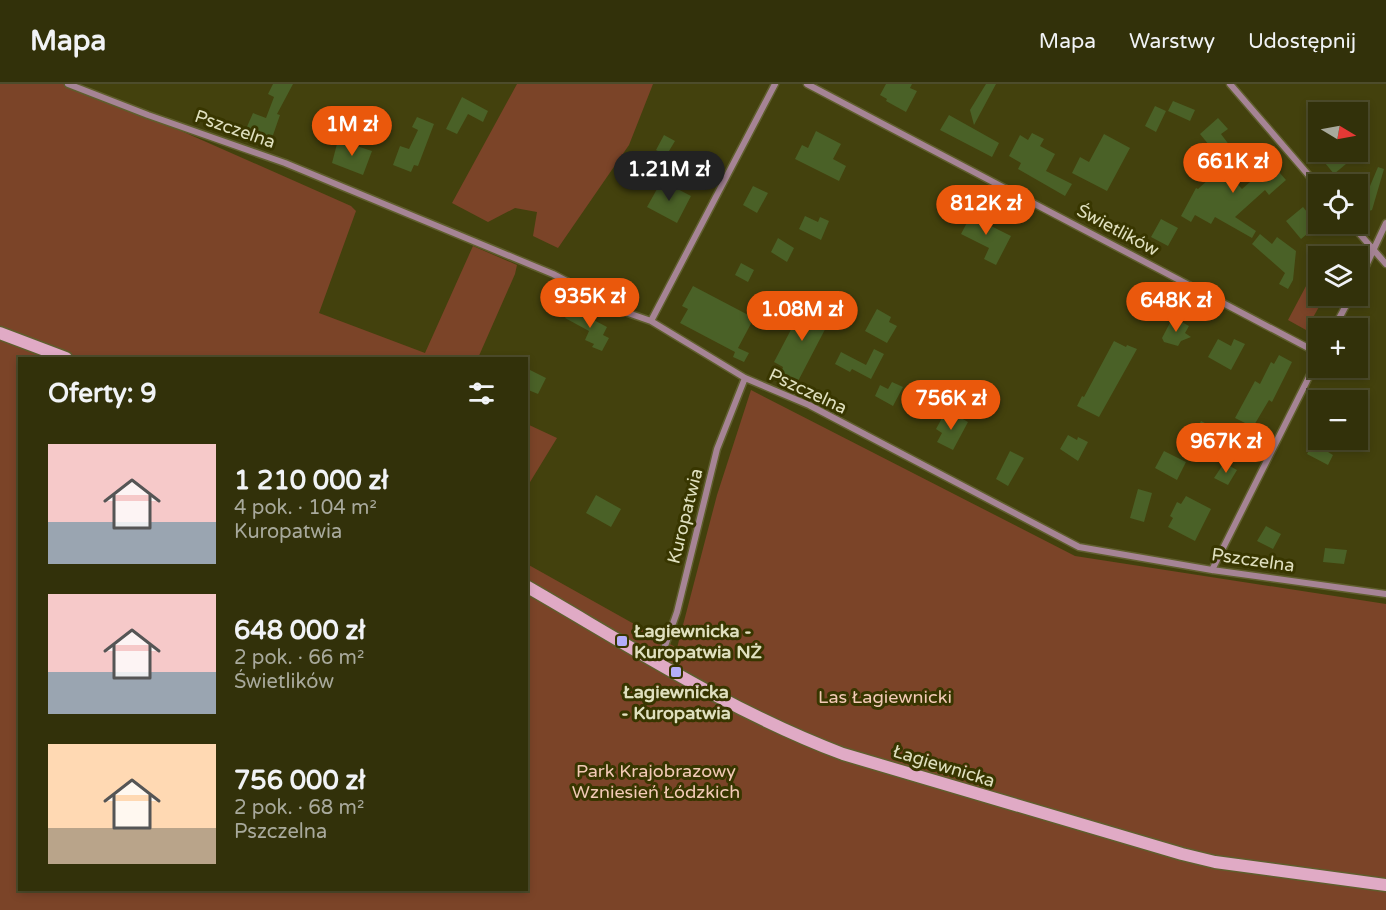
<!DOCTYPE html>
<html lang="pl">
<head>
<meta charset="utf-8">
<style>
  body { margin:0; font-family:"Varela Round",sans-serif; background:#3a3913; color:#f1f3f6; height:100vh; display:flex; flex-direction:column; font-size:22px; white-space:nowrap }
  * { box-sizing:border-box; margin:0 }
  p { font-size:20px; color:#a8a99c }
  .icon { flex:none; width:33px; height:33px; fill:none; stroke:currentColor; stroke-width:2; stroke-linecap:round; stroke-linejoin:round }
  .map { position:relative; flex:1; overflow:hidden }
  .details { position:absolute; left:18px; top:273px; width:510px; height:534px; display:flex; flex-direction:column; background:#32310a; border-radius:0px; box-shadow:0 3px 9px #0003,0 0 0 2px #4d4c2b }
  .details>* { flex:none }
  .needle { width:39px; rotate:100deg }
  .controls { position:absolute; left:1308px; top:18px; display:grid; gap:12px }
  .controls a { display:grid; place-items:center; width:60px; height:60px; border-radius:0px; background:#32310a; box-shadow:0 3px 9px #0003,0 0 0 2px #4d4c2b; font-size:30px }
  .price { position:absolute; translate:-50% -51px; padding:0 14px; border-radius:21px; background:#ea580c; color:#fff; font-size:20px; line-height:39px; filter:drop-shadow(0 2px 3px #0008) }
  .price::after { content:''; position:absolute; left:50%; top:36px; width:18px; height:14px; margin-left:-9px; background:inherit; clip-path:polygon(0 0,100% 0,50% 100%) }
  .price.current { background:#222; color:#fff }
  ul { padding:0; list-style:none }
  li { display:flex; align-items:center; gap:18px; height:150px; padding:0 30px }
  li span { display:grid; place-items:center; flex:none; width:168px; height:120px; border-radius:0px; color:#555 }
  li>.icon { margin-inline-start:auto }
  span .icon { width:72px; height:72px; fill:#fffc; stroke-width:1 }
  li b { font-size:26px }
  h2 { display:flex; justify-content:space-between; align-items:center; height:72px; padding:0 30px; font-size:26px }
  header { display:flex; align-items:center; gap:36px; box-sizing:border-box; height:84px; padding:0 30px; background:#32310a; border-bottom:2px solid #4d4c2b }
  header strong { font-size:28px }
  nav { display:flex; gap:33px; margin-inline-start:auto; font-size:21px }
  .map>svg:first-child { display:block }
  .green { fill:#7b4428 }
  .building { fill:#4a6127 }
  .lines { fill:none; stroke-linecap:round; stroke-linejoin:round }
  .street-casing { stroke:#5f5e2d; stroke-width:9 }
  .secondary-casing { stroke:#5f5e2d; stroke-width:15 }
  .street { stroke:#a68495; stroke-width:6 }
  .secondary { stroke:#e0aac5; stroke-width:12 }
  .poi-dot { fill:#b3adf9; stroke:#383600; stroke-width:2 }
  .labels { text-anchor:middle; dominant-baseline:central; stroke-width:6; stroke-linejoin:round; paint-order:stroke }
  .street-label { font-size:18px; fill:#e0e0bf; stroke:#383600 }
  .poi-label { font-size:18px; font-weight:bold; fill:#e0e0bf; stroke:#383600; text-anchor:start }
  .park-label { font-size:18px; fill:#f3cab6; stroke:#383600 }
</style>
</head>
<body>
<header>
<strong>Mapa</strong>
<nav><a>Mapa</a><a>Warstwy</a><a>Udostępnij</a></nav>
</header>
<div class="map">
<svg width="1386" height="826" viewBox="0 0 1386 826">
  <rect width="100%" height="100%" fill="#43410d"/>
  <path class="green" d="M0 0H68L143 30 351 122 356 127 319 229 425 269 473 162 517 181 515 190 478 274H20V806H526L527 480 677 564 717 411 751 306 1075 472 1386 520V826H0Z
    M517 0H653L629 61 558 164 533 152 537 128 515 124 488 138 452 119Z
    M1314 187 1318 189V212H1325L1306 246 1288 236Z
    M527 340 557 354 527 403Z"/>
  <path class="building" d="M273 0H293L277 30 280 31 272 54 246 45 253 29 266 34 274 13 268 10Z
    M886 0H912L910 4 917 7 906 28 886 17 887 15 880 11Z
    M986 0H996L974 41 970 26Z
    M462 13 488 27 483 38 468 30 457 50 446 45Z
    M1173 17 1195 26 1190 37 1168 27Z
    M1155 22 1166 27 1156 48 1145 42Z
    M949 31 999 59 992 73 940 46Z
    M417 33 434 40 418 82 414 81 411 88 393 81 400 62 409 65 418 46 412 43Z
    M1218 34 1228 45 1221 50 1230 62 1218 72 1200 50Z
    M816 47 841 60 833 75 846 82 839 97 795 75 802 61 808 64Z
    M1032 49 1044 55 1040 62 1055 70 1046 87 1072 100 1065 112 1018 85 1021 79 1009 72 1020 51 1028 56Z
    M1104 50 1130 64 1107 107 1072 89 1080 73 1089 78Z
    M664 51 675 57 666 72 656 66Z
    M338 56 372 67 363 91 332 79Z
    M1261 63 1274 79 1272 80 1286 96 1269 111 1265 106 1235 133 1256 147 1252 154 1215 133 1211 140 1195 131 1191 138 1181 132 1196 104 1198 105 1222 83 1242 105 1258 91 1245 76Z
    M1316 68H1335L1346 80 1334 90Z
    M1378 83 1384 85 1372 126 1366 128 1358 118V96L1370 102Z
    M664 98 691 112 677 139 647 123 657 105 659 106Z
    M753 102 768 109 757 129 743 121Z
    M1303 123 1318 141 1301 155 1286 137Z
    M974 125 986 131 983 138 1011 152 996 181 984 175 989 164 961 150Z
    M805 132 818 138 820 133 829 137 821 156 799 145Z
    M1161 135 1178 144 1168 162 1151 153Z
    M1260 150 1272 160 1277 153 1296 167 1293 196 1288 205 1279 200 1285 189 1252 160Z
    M778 154 794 164 787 178 771 168Z
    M741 179 754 186 748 198 735 191Z
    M693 202 754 234 738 264 749 269 744 278 733 273 735 268 680 239 688 225 682 222Z
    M806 217 832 232 796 301 780 292 783 283 774 278Z
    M571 224 607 243 603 251 609 254 602 267 592 263 594 260 585 256 589 247 565 234Z
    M877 225 891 233 889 238 897 242 887 259 865 247Z
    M1173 233 1189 242 1185 249 1191 253 1181 257 1178 262 1164 258 1162 254Z
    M1218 255 1231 262 1234 255 1245 260 1231 286 1208 273Z
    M1114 257 1126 263 1127 261 1137 265 1099 333 1077 322 1082 312 1084 313Z
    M874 265 884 270 871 295 852 285 850 288 835 280 841 268 866 281Z
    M1279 271 1292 278 1272 318 1269 316 1253 343 1235 334 1255 297 1260 300 1271 278 1274 280Z
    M526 284 546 294 538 310 526 305Z
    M892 298 903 303 893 322 875 312 880 301 888 305Z
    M952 329 968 338 953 366 937 358 942 349 936 345 942 334 948 338Z
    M1201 337 1215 344 1208 357 1194 351Z
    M1068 351 1077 356 1078 353 1088 358 1078 377 1060 365Z
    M1314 357 1324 362 1323 365 1333 371 1328 381 1307 370Z
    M1010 367 1024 374 1008 402 996 395Z
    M1164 367 1186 378 1177 396 1155 384Z
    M1224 379 1237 386 1228 401 1214 394Z
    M1138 405 1152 409 1144 438 1130 434Z
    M596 411 621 425 611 443 586 429Z
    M1186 412 1211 425 1195 457 1168 443 1173 434 1170 432 1177 418 1181 420Z
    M1266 442 1281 450 1273 465 1257 457Z
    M1325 464 1347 466 1344 480 1323 478Z"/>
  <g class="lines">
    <defs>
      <path id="street" d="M68 0 148 31 285 79 553 190 628 229 651 237 745 294 809 321 1079 463 1212 486 1386 510
        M807 0 1318 269
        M1230 0 1318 102
        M1351 140 1386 180
        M1358 199 1386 139
        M651 237 775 0
        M1334 244 1351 212
        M1212 486 1318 275
        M659 579 677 528 717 365 745 294"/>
      <path id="secondary" d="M0 249 66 274
        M526 502C630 562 731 628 843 670L1182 770 1215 778 1386 801"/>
    </defs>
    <use href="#street" class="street-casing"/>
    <use href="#secondary" class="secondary-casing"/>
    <use href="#street" class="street"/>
    <use href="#secondary" class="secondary"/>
  </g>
  <g class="poi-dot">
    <rect x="616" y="551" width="12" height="12" rx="3"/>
    <rect x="670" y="582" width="12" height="12" rx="3"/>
  </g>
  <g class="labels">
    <g class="street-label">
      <text transform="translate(235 45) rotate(19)">Pszczelna</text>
      <text transform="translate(1118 146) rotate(28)">Świetlików</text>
      <text transform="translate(808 307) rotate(25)">Pszczelna</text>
      <text transform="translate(685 432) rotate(-76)">Kuropatwia</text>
      <text transform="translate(1253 476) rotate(8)">Pszczelna</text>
      <text transform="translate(944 682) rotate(17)">Łagiewnicka</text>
    </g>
    <g class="poi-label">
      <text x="634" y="547">Łagiewnicka -<tspan x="634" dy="21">Kuropatwia NŻ</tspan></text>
      <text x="676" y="608" text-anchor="middle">Łagiewnicka<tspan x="676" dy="21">- Kuropatwia</tspan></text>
    </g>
    <g class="park-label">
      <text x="885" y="613">Las Łagiewnicki</text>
      <text x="656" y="687">Park Krajobrazowy<tspan x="656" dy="21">Wzniesień Łódzkich</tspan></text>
    </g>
  </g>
</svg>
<div class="controls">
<a><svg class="needle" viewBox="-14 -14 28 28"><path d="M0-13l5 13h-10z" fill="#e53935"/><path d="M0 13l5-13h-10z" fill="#a8a99c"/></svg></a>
<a><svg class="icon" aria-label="locate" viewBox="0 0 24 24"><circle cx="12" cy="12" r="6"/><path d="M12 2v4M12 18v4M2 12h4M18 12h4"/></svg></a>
<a><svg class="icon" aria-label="layers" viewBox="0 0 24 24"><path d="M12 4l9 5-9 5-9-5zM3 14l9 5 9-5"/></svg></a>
<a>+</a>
<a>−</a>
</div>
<b class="price" style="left:352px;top:73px">1M zł</b>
<b class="price" style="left:1233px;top:110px">661K zł</b>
<b class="price current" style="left:669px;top:118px">1.21M zł</b>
<b class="price" style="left:986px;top:152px">812K zł</b>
<b class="price" style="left:590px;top:245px">935K zł</b>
<b class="price" style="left:1176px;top:249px">648K zł</b>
<b class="price" style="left:802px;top:258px">1.08M zł</b>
<b class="price" style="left:951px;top:347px">756K zł</b>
<b class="price" style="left:1226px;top:390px">967K zł</b>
<section class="details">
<h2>Oferty: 9<svg class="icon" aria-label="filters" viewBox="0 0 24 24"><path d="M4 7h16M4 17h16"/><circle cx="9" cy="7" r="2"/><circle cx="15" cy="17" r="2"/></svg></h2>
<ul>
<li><span style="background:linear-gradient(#f6c9c9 65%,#9aa5b1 0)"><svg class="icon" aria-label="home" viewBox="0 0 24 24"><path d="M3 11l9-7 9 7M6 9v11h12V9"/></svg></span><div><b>1 210 000 zł</b><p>4 pok. · 104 m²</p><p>Kuropatwia</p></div></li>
<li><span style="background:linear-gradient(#f6c9c9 65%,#9aa5b1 0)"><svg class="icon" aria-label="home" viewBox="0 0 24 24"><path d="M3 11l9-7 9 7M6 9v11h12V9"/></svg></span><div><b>648 000 zł</b><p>2 pok. · 66 m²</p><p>Świetlików</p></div></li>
<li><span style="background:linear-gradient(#ffd9b3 70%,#b9a48a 0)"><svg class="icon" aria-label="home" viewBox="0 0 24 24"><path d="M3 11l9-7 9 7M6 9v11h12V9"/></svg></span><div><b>756 000 zł</b><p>2 pok. · 68 m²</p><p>Pszczelna</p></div></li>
</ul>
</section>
</div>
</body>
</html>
